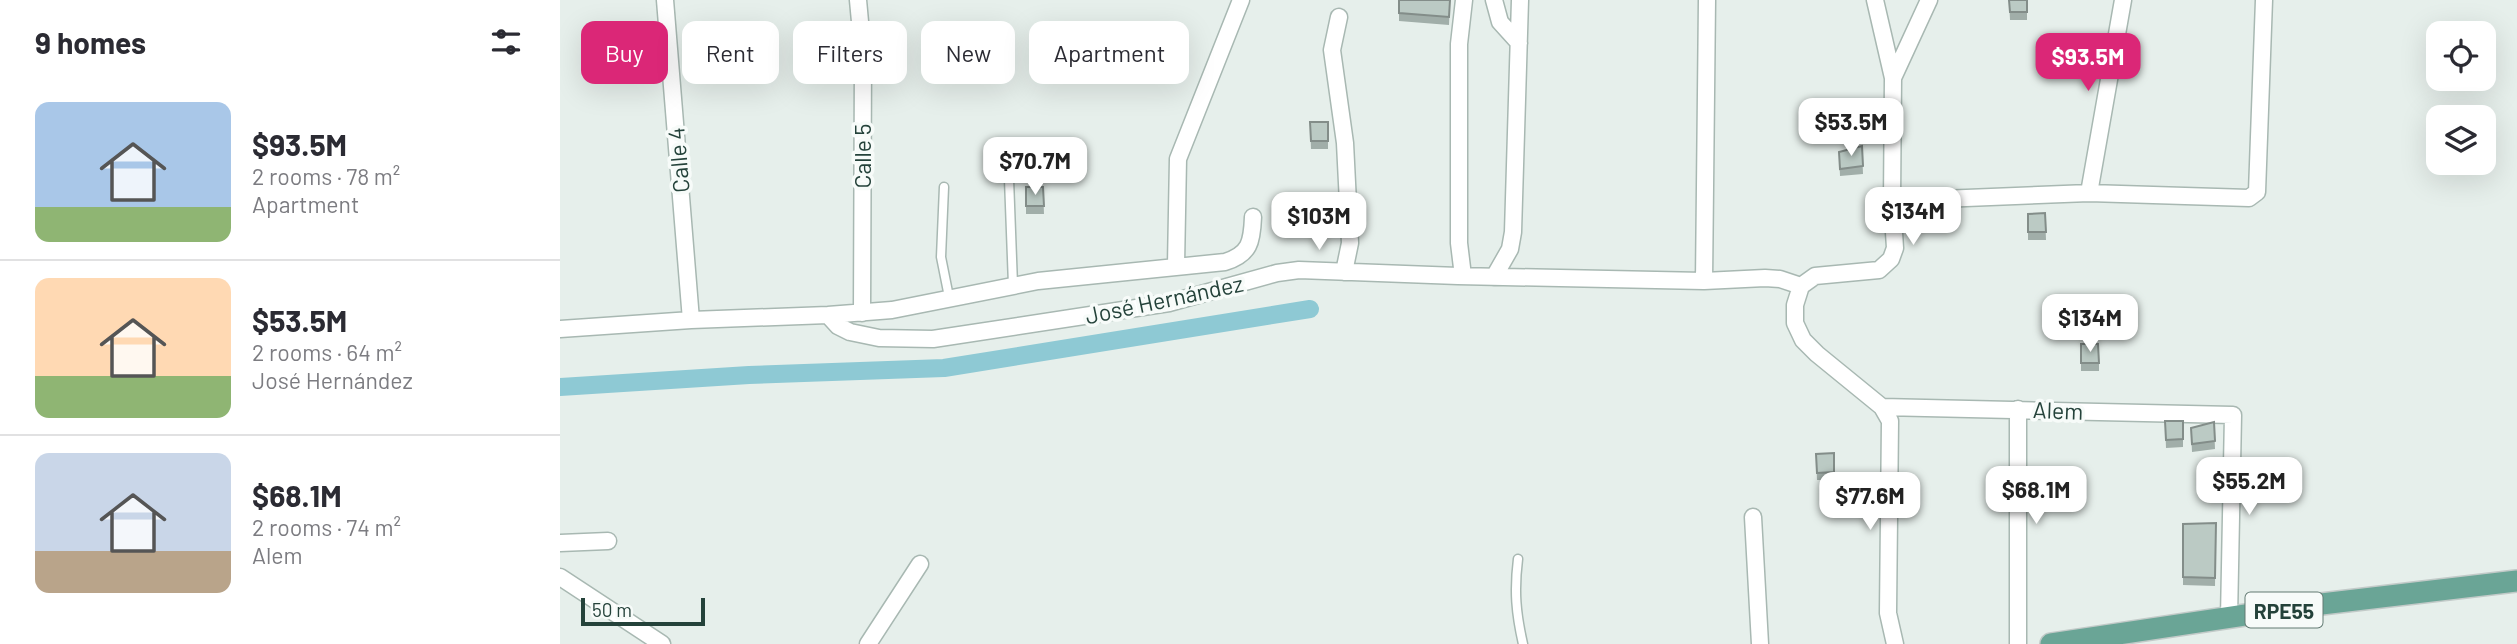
<!DOCTYPE html>
<html lang="en">
<head>
<meta charset="utf-8">
<style>
  body { margin:0; font-family:Barlow,sans-serif; background:#f2f2f3; color:#2b2b33; height:100vh; display:flex; flex-direction:column; font-size:26px; white-space:nowrap }
  * { box-sizing:border-box; margin:0 }
  p { font-size:23px; color:#7c7c81 }
  .icon { flex:none; width:38px; height:38px; fill:none; stroke:currentColor; stroke-width:2; stroke-linecap:round; stroke-linejoin:round }
  .map { position:relative; flex:1; overflow:hidden }
  .sheet { display:flex; flex-direction:column; background:#fff; width:560px }
  .sheet>* { flex:none }
  .banner { position:absolute; left:21px; top:21px; width:665px; height:63px; display:flex; gap:14px }
  .buttons { position:absolute; left:1866px; top:21px; display:grid; gap:14px }
  .buttons a { display:grid; place-items:center; width:70px; height:70px; border-radius:14px; background:#fff; box-shadow:0 7px 28px #0002; font-size:35px }
  .scale { position:absolute; left:21px; bottom:18px; width:124px; box-sizing:border-box; padding-left:7px; border:4px solid #24423a; border-top:0; font-size:19px; line-height:24px; white-space:nowrap; color:#24423a; -webkit-text-stroke:5px #f7fbf9; paint-order:stroke }
  .price { position:absolute; translate:-50% -60px; padding:0 16px; border-radius:14px; background:#fff; color:#222; font-size:23px; line-height:46px; filter:drop-shadow(0 2px 4px #0008) }
  .price::after { content:''; position:absolute; left:50%; top:42px; width:21px; height:16px; margin-left:-10px; background:inherit; clip-path:polygon(0 0,100% 0,50% 100%) }
  .price.selected { background:#db2777; color:#fff }
  ul { padding:0; list-style:none }
  li { display:flex; align-items:center; gap:21px; height:175px; padding:0 35px }
  li+li { border-top:2px solid #e1e1e2 }
  li span { display:grid; place-items:center; flex:none; width:196px; height:140px; border-radius:14px; color:#555 }
  li>.icon { margin-inline-start:auto }
  span .icon { width:84px; height:84px; fill:#fffc; stroke-width:1 }
  li b { font-size:30px }
  h2 { display:flex; justify-content:space-between; align-items:center; height:84px; padding:0 35px; font-size:30px }
  .tag { padding:0 24px; border-radius:14px; background:#fff; box-shadow:0 7px 28px #0002; font-size:24px; line-height:63px }
  .tag.selected { background:#db2777; color:#fff }
  main { display:flex; flex:1; min-height:0 }
  .map>svg:first-child { display:block }
  .lines { fill:none; stroke-linecap:round; stroke-linejoin:round }
  .canal { stroke:#8ec9d4; stroke-width:18 }
  .lane-casing { stroke:#a8b8b2; stroke-width:11 }
  .street-casing { stroke:#a8b8b2; stroke-width:19 }
  .primary-casing { stroke:#c2cac8; stroke-width:24 }
  .lane { stroke:#fff; stroke-width:8 }
  .street { stroke:#fff; stroke-width:16 }
  .primary { stroke:#6aa596; stroke-width:21 }
  .wall { fill:#a1aea9 }
  .building { fill:#bbcac4; stroke:#838d89; stroke-width:2 }
  .labels { text-anchor:middle; dominant-baseline:central; stroke-width:7; stroke-linejoin:round; paint-order:stroke }
  .shield { fill:#f7fbf9; stroke:#637a73; stroke-width:2 }
  .shield-label { font-size:21px; font-weight:bold; fill:#24423a }
  .street-label { font-size:23px; fill:#24423a; stroke:#f7fbf9 }
</style>
</head>
<body>
<main>
<section class="sheet">
<h2>9 homes<svg class="icon" aria-label="filters" viewBox="0 0 24 24"><path d="M4 7h16M4 17h16"/><circle cx="9" cy="7" r="2"/><circle cx="15" cy="17" r="2"/></svg></h2>
<ul>
<li><span style="background:linear-gradient(#a9c7e8 75%,#8fb573 0)"><svg class="icon" aria-label="home" viewBox="0 0 24 24"><path d="M3 11l9-7 9 7M6 9v11h12V9"/></svg></span><div><b>$93.5M</b><p>2 rooms · 78 m²</p><p>Apartment</p></div></li>
<li><span style="background:linear-gradient(#ffd9b3 70%,#8fb573 0)"><svg class="icon" aria-label="home" viewBox="0 0 24 24"><path d="M3 11l9-7 9 7M6 9v11h12V9"/></svg></span><div><b>$53.5M</b><p>2 rooms · 64 m²</p><p>José Hernández</p></div></li>
<li><span style="background:linear-gradient(#c9d6e8 70%,#b9a48a 0)"><svg class="icon" aria-label="home" viewBox="0 0 24 24"><path d="M3 11l9-7 9 7M6 9v11h12V9"/></svg></span><div><b>$68.1M</b><p>2 rooms · 74 m²</p><p>Alem</p></div></li>
</ul>
</section>
<div class="map">
<svg width="1957" height="644" viewBox="0 0 1957 644">
  <rect width="100%" height="100%" fill="#e6efeb"/>
  <g class="lines">
    <path class="canal" d="M0 387 189 375 384 368 750 309"/>
    <defs>
      <path id="lane" d="M449 179 453 285
        M384 187 381 257 389 297
        M958 559C954 591 956 613 963 644"/>
      <path id="street" d="M105 0 131 320
        M298 0 303 54 302 313
        M934 0 940 22 959 43
        M1315 0 1333 78 1332 201 1335 248 1331 259 1319 270 1255 276 1241 286 1235 305V323L1243 340 1257 354 1322 407 1330 421 1328 613 1335 644
        M779 17 772 50 785 143 790 243 784 272
        M1333 78 1369 0
        M1529 193 1563 0
        M1332 201 1529 193 1689 198 1697 192 1704 0
        M616 265 618 159 681 0
        M903 276 899 243V44L904 0
        M934 277 950 249 953 232 960 0
        M1144 281 1147 0
        M268 315 278 326 290 332 319 338 373 339 609 303 717 273 739 270 898 276 1144 281 1205 278 1220 279 1241 286
        M0 329 131 320 268 315 332 310 478 281 665 262C690 254 692 242 693 217
        M1322 407 1673 415 1669 618
        M1458 409V644
        M1193 517 1200 644
        M0 543 48 541
        M0 577 102 644
        M308 644 360 564"/>
      <path id="primary" d="M1491 644 1753 605 1957 581"/>
    </defs>
    <use href="#lane" class="lane-casing"/>
    <use href="#street" class="street-casing"/>
    <use href="#primary" class="primary-casing"/>
    <use href="#lane" class="lane"/>
    <use href="#street" class="street"/>
    <use href="#primary" class="primary"/>
  </g>
  <path class="wall" d="M839 0H890L889 25 839 21Z
    M1449 0H1467V20H1450Z
    M750 122H768V149H751Z
    M1302 146 1303 174 1280 176 1279 152Z
    M466 187H483L484 214H466Z
    M1485 213 1486 240H1468V214Z
    M1521 344 1539 363V371H1521Z
    M1605 421H1623V447L1606 448Z
    M1654 422 1655 449 1632 452 1631 428Z
    M1274 453V480H1257L1256 454Z
    M1656 523 1655 586 1623 585V524Z"/>
  <path class="building" d="M839 0H890L889 17 839 13Z
    M1449 0H1467V12H1450Z
    M750 122H768V141H751Z
    M1302 146 1303 166 1280 169 1279 152Z
    M466 187H483L484 206H466Z
    M1485 213 1486 232H1468V214Z
    M1521 344H1538L1539 363H1521Z
    M1605 421H1623V439L1606 440Z
    M1654 422 1655 441 1632 444 1631 428Z
    M1274 453V472L1257 473 1256 454Z
    M1656 523 1655 578 1623 577V524Z"/>
  <g class="labels">
    <rect class="shield" x="1685.5" y="592.5" width="77" height="35" rx="5"/>
    <g class="shield-label">
      <text x="1724" y="610">RPE55</text>
    </g>
    <g class="street-label">
      <text transform="translate(302 156) rotate(-90)">Calle 5</text>
      <text transform="translate(118 160) rotate(-95)">Calle 4</text>
      <text transform="translate(604 299) rotate(-12)">José Hernández</text>
      <text transform="translate(1498 410) rotate(2)">Alem</text>
    </g>
  </g>
</svg>
<div class="buttons">
<a><svg class="icon" aria-label="locate" viewBox="0 0 24 24"><circle cx="12" cy="12" r="6"/><path d="M12 2v4M12 18v4M2 12h4M18 12h4"/></svg></a>
<a><svg class="icon" aria-label="layers" viewBox="0 0 24 24"><path d="M12 4l9 5-9 5-9-5zM3 14l9 5 9-5"/></svg></a>
</div>
<div class="scale">50 m</div>
<b class="price selected" style="left:1528px;top:93px">$93.5M</b>
<b class="price" style="left:1291px;top:158px">$53.5M</b>
<b class="price" style="left:475px;top:197px">$70.7M</b>
<b class="price" style="left:1353px;top:247px">$134M</b>
<b class="price" style="left:759px;top:252px">$103M</b>
<b class="price" style="left:1530px;top:354px">$134M</b>
<b class="price" style="left:1689px;top:517px">$55.2M</b>
<b class="price" style="left:1476px;top:526px">$68.1M</b>
<b class="price" style="left:1310px;top:532px">$77.6M</b>
<div class="banner">
<a class="tag selected">Buy</a>
<a class="tag">Rent</a>
<a class="tag">Filters</a>
<a class="tag">New</a>
<a class="tag">Apartment</a>
</div>
</div>
</main>
</body>
</html>
